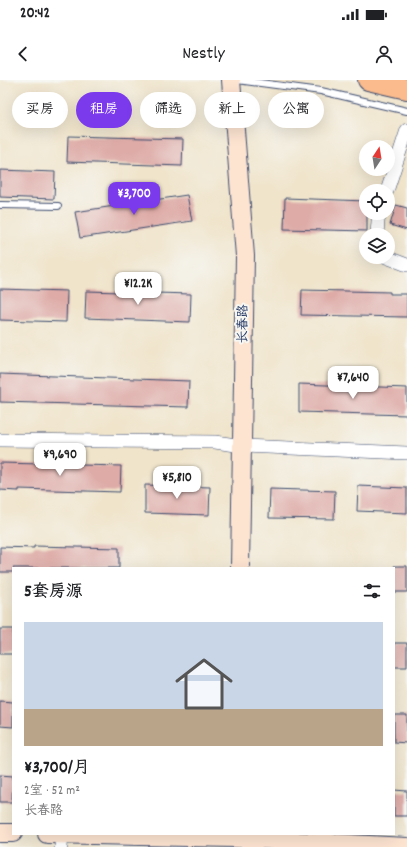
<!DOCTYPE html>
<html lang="zh">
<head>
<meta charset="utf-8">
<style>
  body { margin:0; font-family:Dekko,"LXGW WenKai TC",sans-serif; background:#f6f6f6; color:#202124; height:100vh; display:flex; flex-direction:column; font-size:15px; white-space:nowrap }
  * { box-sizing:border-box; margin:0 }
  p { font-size:13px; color:#757577 }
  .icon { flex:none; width:22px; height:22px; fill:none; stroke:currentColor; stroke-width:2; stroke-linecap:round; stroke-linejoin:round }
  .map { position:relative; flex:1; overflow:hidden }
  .panel { position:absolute; left:12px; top:487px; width:383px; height:268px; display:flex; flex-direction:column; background:#fff; border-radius:0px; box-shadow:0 4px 16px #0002 }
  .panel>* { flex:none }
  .top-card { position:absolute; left:12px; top:12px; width:383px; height:36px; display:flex; gap:8px }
  .needle { width:26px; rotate:12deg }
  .buttons { position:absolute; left:359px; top:60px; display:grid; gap:8px }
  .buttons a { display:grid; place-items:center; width:36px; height:36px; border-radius:50%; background:#fff; box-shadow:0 4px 16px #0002; font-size:20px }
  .price { position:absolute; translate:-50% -34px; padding:0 9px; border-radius:8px; background:#fff; color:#222; font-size:13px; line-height:26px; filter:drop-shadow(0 1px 2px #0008) }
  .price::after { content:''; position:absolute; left:50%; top:24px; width:12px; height:9px; margin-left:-6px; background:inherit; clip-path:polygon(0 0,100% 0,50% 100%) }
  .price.current { background:#7c3aed; color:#fff }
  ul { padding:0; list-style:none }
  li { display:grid; align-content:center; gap:8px; height:212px; padding:0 12px }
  li span { display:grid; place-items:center; height:124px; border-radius:0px; color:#555 }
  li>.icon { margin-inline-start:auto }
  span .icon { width:72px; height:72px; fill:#fffc; stroke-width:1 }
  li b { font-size:17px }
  h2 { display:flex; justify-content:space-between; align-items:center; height:48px; padding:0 12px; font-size:17px }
  .pill { padding:0 14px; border-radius:18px; background:#fff; box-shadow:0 4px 16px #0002; font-size:14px; line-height:36px }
  .pill.current { background:#7c3aed; color:#fff }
  .status { display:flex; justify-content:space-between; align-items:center; height:28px; padding:0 20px; background:#fff; direction:ltr }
  .status svg { height:11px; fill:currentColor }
  header { display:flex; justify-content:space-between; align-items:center; height:52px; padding:0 12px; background:#fff; font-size:18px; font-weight:600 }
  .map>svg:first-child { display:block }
  .building { fill:#deaba7 }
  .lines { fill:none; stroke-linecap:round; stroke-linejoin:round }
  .lane-casing { stroke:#3b4a6e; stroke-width:8 }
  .street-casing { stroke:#3b4a6e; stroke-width:14 }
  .secondary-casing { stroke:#3b4a6e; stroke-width:20 }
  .primary-casing { stroke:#3b4a6e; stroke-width:22 }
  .lane { stroke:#fff; stroke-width:6 }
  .street { stroke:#fff; stroke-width:13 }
  .secondary { stroke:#fde4d1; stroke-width:18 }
  .primary { stroke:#fbbb8c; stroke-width:20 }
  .labels { text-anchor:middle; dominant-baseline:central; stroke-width:4; stroke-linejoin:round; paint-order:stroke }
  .street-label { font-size:13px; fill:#1b2f5e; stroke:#f6f6f2 }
</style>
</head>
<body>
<div class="status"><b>20:42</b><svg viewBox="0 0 49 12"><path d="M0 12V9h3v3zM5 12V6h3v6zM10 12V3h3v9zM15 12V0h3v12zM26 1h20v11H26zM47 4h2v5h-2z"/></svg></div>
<header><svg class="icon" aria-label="back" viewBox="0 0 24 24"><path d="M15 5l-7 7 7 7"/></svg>Nestly<svg class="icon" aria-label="person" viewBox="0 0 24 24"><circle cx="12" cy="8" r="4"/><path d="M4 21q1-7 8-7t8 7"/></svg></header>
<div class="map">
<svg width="407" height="767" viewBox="0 0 407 767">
  <rect width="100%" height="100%" fill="#f6f6f2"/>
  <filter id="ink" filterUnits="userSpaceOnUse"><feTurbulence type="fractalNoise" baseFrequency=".025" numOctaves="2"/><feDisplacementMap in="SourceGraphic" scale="8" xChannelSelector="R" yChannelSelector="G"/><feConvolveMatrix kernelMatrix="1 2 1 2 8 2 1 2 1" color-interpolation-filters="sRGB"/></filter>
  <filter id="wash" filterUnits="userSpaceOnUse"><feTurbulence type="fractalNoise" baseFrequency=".012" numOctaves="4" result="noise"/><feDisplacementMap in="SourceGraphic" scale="16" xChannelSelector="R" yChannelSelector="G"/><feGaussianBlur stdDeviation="0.9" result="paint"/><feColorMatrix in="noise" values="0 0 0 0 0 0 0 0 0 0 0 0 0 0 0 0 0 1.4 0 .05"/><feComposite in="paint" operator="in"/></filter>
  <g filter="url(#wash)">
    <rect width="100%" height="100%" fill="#f0e4cb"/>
    <g id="blocks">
      <path class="building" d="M68 56 183 59 182 86 67 82Z
        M0 90 55 92 54 119 0 117Z
        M187 115 192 141 80 158 75 132Z
        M285 118 366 121V133H367V151L284 149Z
        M396 125 407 128V150L390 145Z
        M0 209 67 211 66 242 0 240Z
        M302 210 390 212V214H407V237L301 235Z
        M86 211 191 214 190 242 85 238Z
        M0 294 189 301 188 327 0 322Z
        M299 304 407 308V335L299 332Z
        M0 383 121 386 120 412 19 409V411L0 410Z
        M145 405 210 407 209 435 145 433Z
        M358 406 407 408V433L357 431Z
        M270 409 335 411 334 439 269 438Z
        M34 466 119 468V488H13V492H0V467L34 468Z
        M394 486H407V512H394Z
        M0 549H13V574H0Z
        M394 563H407V587H394Z
        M0 621 13 622V647L0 646Z
        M394 635H407V663L394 662Z
        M0 695 13 696 12 722H0Z
        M394 710 407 711V736H394Z"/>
    </g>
  </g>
  <g filter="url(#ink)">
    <use href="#blocks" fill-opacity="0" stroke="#3b4a6e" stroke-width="1"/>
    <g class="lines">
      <defs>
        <path id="lane" d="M237 0 321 11 407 31
          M0 125 58 126"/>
        <path id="street" d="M387 111 407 50
          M377 155 378 141 380 133
          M386 177 407 185
          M0 360 215 362 243 366 407 373
          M61 767 62 754"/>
        <path id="secondary" d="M231 0 245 176 240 488
          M0 753H13
          M47 754 234 758 407 767"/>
        <path id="primary" d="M368 0 407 9"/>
      </defs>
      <use href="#lane" class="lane-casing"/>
      <use href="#street" class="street-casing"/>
      <use href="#secondary" class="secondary-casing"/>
      <use href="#primary" class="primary-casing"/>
      <use href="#lane" class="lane"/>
      <use href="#street" class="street"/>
      <use href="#secondary" class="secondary"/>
      <use href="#primary" class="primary"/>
    </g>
  </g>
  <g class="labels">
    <g class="street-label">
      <text transform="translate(244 244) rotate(-89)">长春路</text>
    </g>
  </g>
</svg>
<div class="buttons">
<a><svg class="needle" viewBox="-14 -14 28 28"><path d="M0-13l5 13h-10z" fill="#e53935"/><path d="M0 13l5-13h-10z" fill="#757577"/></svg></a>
<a><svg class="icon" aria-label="locate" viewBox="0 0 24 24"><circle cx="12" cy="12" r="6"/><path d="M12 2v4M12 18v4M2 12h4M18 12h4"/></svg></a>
<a><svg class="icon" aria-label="layers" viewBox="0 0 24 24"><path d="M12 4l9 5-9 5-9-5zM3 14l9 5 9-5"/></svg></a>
</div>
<b class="price current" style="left:134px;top:136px">¥3,700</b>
<b class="price" style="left:138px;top:226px">¥12.2K</b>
<b class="price" style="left:353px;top:320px">¥7,640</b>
<b class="price" style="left:60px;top:397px">¥9,690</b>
<b class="price" style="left:177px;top:420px">¥5,810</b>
<div class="top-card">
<a class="pill">买房</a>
<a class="pill current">租房</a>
<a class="pill">筛选</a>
<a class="pill">新上</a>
<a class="pill">公寓</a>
</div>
<section class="panel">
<h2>5套房源<svg class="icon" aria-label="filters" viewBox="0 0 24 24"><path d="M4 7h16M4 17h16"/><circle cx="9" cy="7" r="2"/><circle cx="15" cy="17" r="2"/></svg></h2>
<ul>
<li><span style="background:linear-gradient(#c9d6e8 70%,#b9a48a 0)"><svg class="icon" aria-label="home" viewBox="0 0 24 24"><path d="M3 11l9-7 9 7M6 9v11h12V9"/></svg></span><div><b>¥3,700/月</b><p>2室 · 52 m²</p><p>长春路</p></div></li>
</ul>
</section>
</div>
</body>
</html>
